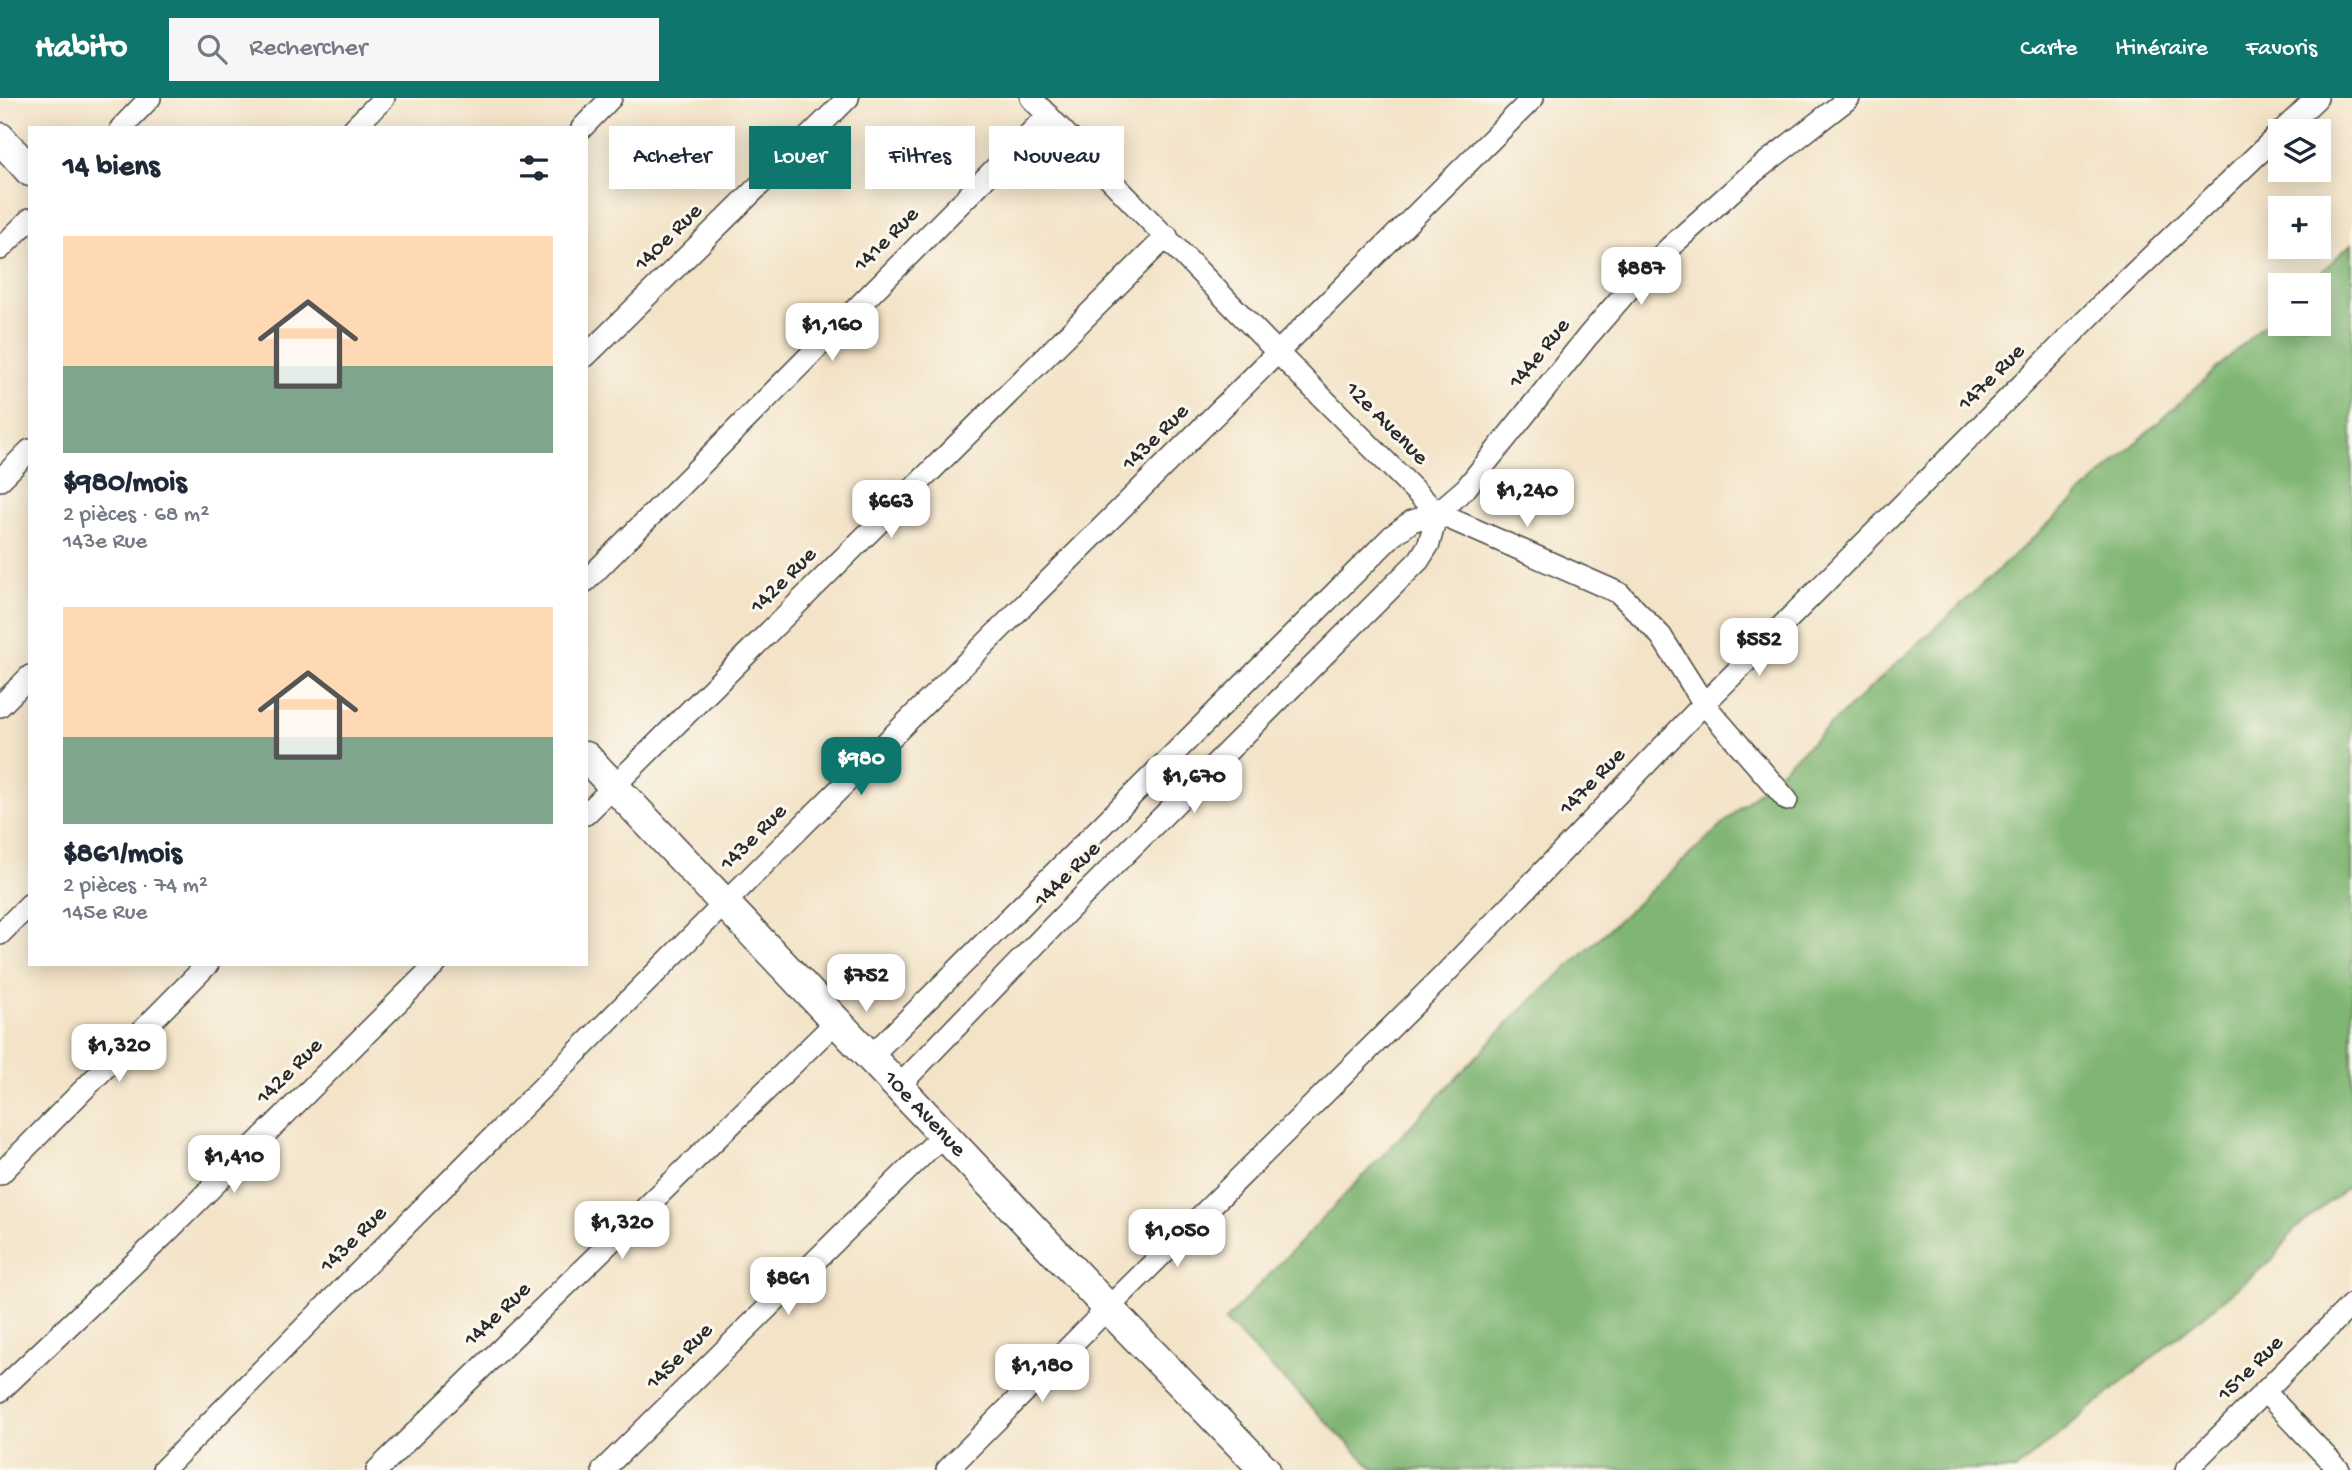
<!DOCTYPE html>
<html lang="fr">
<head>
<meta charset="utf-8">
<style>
  body { margin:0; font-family:"Gochi Hand",sans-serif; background:#f6f6f7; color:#1f2937; height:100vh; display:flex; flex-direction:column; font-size:26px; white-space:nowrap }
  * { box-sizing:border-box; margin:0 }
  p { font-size:23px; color:#747a83 }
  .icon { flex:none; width:38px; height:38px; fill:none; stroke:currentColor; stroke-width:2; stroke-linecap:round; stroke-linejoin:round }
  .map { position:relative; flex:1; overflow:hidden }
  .panel { position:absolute; left:28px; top:28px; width:560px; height:840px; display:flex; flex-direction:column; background:#fff; border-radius:0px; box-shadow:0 4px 18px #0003 }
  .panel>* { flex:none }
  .banner { position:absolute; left:609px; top:28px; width:665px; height:63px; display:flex; gap:14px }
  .controls { position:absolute; left:2268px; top:21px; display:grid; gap:14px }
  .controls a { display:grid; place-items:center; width:63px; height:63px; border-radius:0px; background:#fff; box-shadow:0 4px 18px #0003; font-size:35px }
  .price { position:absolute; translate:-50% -60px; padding:0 16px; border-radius:14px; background:#fff; color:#222; font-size:23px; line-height:46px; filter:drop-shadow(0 2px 4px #0008) }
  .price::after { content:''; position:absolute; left:50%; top:42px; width:21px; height:16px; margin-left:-10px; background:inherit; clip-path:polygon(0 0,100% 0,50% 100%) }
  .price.active { background:#0f766e; color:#fff }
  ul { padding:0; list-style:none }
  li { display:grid; align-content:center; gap:14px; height:371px; padding:0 35px }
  li span { display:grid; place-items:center; height:217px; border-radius:0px; color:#555 }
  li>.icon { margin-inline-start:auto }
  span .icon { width:126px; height:126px; fill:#fffc; stroke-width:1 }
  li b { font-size:30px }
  h2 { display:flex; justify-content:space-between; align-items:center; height:84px; padding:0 35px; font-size:30px }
  .pill { padding:0 24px; border-radius:0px; background:#fff; box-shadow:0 4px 18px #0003; font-size:24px; line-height:63px }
  .pill.active { background:#0f766e; color:#fff }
  header { display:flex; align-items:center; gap:42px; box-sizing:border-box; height:98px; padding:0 35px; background:#0f766e; color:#fff }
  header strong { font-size:33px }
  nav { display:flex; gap:38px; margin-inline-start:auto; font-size:24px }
  .search { width:490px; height:63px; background:#f6f6f7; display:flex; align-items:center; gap:18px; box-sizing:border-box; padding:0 24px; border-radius:0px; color:#747a83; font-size:26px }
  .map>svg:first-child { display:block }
  .forest { fill:#80b673; stroke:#56704f; stroke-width:2 }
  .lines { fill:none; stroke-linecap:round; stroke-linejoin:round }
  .street-casing { stroke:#494742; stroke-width:24 }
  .secondary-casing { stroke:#494742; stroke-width:33 }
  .street { stroke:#fff; stroke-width:21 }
  .secondary { stroke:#fff; stroke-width:30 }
  .labels { text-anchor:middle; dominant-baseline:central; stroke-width:6; stroke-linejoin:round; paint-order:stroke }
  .street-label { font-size:23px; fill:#2b2b2b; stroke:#fbf7ec }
</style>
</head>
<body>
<header>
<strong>Habito</strong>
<div class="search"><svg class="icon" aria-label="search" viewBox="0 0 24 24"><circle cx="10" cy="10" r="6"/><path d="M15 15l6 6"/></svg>Rechercher</div>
<nav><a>Carte</a><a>Itinéraire</a><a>Favoris</a></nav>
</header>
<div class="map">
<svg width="2352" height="1372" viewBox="0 0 2352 1372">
  <rect width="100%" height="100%" fill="#fbf7ec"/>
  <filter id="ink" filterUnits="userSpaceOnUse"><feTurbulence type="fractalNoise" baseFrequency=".0143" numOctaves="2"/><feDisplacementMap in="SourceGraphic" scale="14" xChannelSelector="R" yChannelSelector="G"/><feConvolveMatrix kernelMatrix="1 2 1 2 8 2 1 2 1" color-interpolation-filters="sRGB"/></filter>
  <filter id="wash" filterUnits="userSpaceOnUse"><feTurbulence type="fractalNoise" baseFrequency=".00686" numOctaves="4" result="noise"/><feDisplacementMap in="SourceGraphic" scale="28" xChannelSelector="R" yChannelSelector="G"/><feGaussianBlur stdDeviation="1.57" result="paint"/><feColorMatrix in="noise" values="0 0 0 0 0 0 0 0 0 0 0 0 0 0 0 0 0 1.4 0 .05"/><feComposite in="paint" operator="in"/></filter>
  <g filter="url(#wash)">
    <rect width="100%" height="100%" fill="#f3e3c7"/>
    <path class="forest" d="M2352 145V1083L2337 1098 2294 1132 2274 1160 2015 1372H1375L1225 1223 1517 916 2280 212V226H2319V187H2307Z"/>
  </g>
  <g filter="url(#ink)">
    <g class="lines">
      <defs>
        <path id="street" d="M1031 0 1278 255 1437 415 1619 495 1661 538 1704 606 1787 702
          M121 30 150 0
          M354 30 384 0
          M582 30 611 0
          M2282 33 2317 0
          M0 151 30 121
          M586 258 848 0
          M0 382 30 352
          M586 483 1048 17
          M0 608 30 578
          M586 716 1167 138
          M0 836 30 806
          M871 958 1392 438 1412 423 1437 415 1466 390 1588 238 1635 184 1670 149 1749 78 1849 0
          M899 988 1066 815 1419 462 1429 446 1437 415
          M0 1076 208 866
          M0 1293 162 1139 436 866
          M2265 1294 2339 1372
          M163 1372 724 806 1533 0
          M377 1372 837 923
          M603 1372 943 1037
          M947 1372 1108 1210 1443 878 1695 615 2110 198 2280 35
          M2186 1372 2352 1206"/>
        <g id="secondary">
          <path d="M0 40 30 73"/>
          <path id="s1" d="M586 659 1108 1210 1265 1372"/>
        </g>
      </defs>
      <use href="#street" class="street-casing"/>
      <use href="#secondary" class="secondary-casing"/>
      <use href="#street" class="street"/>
      <use href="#secondary" class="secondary"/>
    </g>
  </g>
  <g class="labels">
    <g class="street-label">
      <text transform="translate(669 140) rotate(-45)">140e Rue</text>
      <text transform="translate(887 142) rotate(-45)">141e Rue</text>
      <text transform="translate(1540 256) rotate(-51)">144e Rue</text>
      <text transform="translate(1992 280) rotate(-45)">147e Rue</text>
      <text transform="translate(1386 326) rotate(45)">12e Avenue</text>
      <text transform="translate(1156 340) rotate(-45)">143e Rue</text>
      <text transform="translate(784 483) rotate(-45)">142e Rue</text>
      <text transform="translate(1593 684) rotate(-46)">147e Rue</text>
      <text transform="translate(754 740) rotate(-45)">143e Rue</text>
      <text transform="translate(1068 777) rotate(-45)">144e Rue</text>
      <text transform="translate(290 974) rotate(-45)">142e Rue</text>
      <text stroke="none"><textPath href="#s1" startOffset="492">10e Avenue</textPath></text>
      <text transform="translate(354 1142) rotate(-45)">143e Rue</text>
      <text transform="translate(498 1217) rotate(-44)">144e Rue</text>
      <text transform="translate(680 1259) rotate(-45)">145e Rue</text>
      <text transform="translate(2251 1271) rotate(-45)">151e Rue</text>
    </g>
  </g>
</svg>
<div class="controls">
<a><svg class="icon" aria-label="layers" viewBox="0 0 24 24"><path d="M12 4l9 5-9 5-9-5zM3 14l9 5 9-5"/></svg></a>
<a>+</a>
<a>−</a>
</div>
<b class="price" style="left:1641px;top:209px">$887</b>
<b class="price" style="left:832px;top:265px">$1,160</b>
<b class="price" style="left:1527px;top:431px">$1,240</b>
<b class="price" style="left:891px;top:442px">$663</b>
<b class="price" style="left:1759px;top:580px">$552</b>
<b class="price active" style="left:861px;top:699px">$980</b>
<b class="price" style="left:1194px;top:717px">$1,670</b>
<b class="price" style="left:866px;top:916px">$752</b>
<b class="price" style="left:119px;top:986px">$1,320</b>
<b class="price" style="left:234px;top:1097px">$1,410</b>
<b class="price" style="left:622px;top:1163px">$1,320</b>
<b class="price" style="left:1177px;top:1171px">$1,050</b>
<b class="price" style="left:788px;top:1219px">$861</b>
<b class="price" style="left:1042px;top:1306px">$1,180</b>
<div class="banner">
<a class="pill">Acheter</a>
<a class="pill active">Louer</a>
<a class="pill">Filtres</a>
<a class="pill">Nouveau</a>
</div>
<section class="panel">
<h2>14 biens<svg class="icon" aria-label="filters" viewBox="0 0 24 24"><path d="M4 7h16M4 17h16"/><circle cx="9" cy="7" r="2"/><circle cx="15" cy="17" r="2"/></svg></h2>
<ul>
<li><span style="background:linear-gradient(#ffd9b3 60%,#7fa58c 0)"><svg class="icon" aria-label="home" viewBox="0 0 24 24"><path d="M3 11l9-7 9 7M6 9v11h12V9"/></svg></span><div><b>$980/mois</b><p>2 pièces · 68 m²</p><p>143e Rue</p></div></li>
<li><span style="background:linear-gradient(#ffd9b3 60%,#7fa58c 0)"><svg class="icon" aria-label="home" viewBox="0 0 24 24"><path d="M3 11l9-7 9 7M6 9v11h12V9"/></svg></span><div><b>$861/mois</b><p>2 pièces · 74 m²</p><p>145e Rue</p></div></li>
</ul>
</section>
</div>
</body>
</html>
